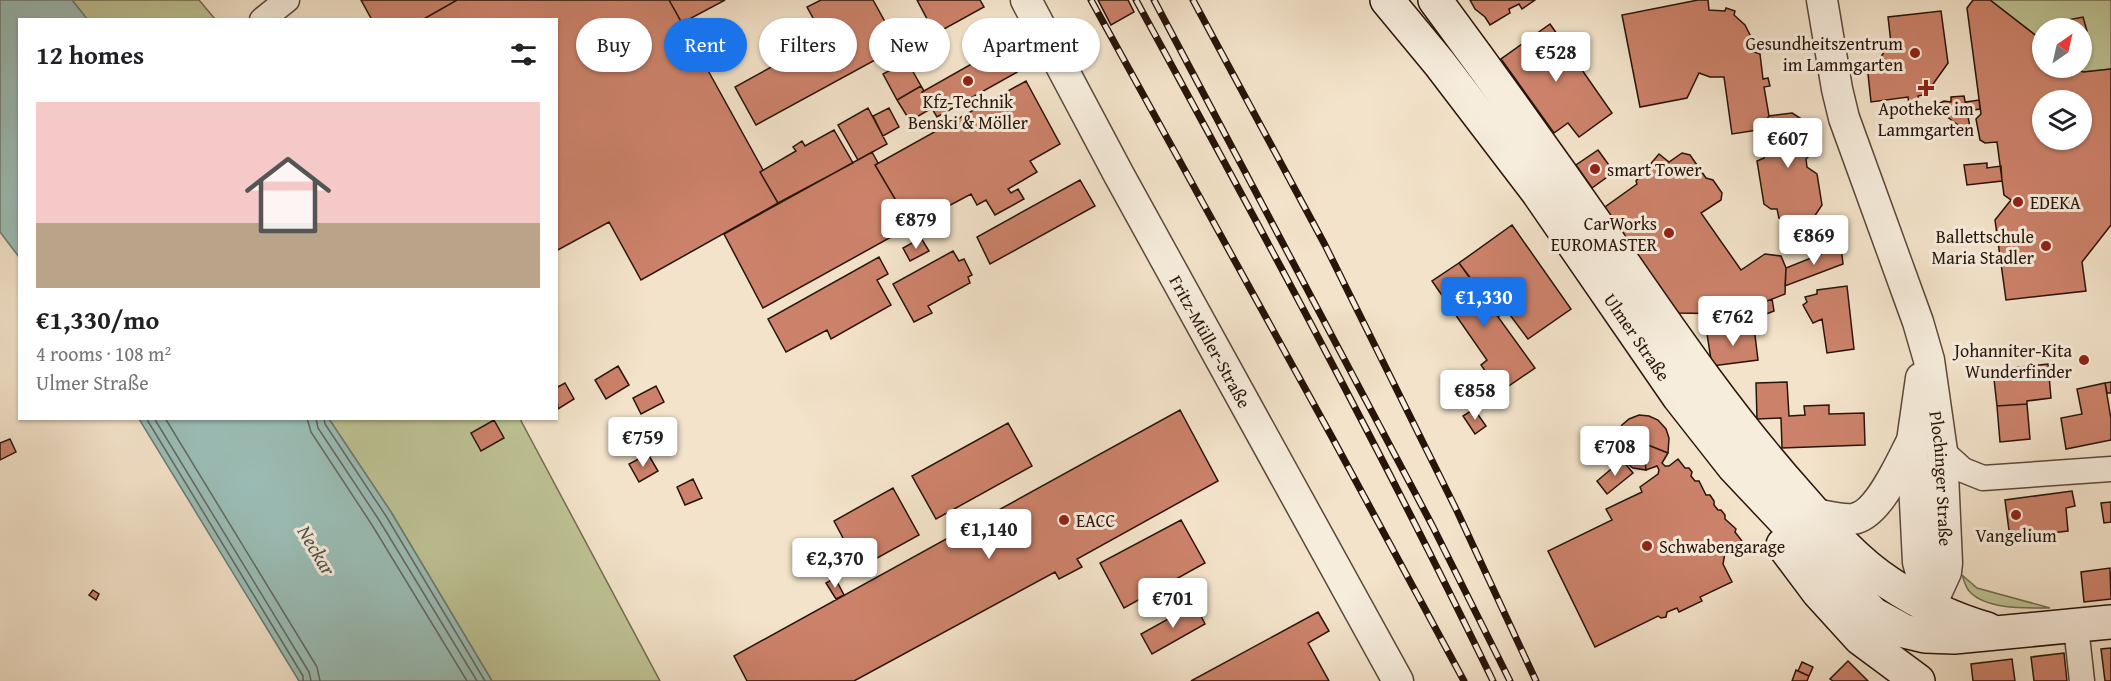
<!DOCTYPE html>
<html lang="en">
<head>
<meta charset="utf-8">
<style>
  body { margin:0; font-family:"Gentium Book Plus",serif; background:#f6f6f6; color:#202124; height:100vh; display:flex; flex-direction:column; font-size:22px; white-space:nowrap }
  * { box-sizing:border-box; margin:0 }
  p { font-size:20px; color:#757577 }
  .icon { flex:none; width:33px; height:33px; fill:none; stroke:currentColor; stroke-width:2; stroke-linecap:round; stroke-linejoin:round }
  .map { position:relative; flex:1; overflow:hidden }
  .drawer { position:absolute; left:18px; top:18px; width:540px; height:402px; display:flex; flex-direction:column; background:#fff; border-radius:0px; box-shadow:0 2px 4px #0004 }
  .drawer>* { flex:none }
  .guide { position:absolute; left:576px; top:18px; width:570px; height:54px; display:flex; gap:12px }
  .needle { width:39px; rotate:34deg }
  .controls { position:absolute; left:2032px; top:18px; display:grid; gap:12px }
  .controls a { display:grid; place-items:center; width:60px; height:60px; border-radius:50%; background:#fff; box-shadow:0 2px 4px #0004; font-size:30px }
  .price { position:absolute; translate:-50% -51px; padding:0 14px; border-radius:6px; background:#fff; color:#222; font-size:20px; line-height:39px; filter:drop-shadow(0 2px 3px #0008) }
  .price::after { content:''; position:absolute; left:50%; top:36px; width:18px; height:14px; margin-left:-9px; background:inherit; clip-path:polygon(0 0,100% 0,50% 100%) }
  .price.active { background:#1a73e8; color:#fff }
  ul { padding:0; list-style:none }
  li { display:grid; align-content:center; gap:12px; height:318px; padding:0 18px }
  li span { display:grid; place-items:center; height:186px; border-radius:0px; color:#555 }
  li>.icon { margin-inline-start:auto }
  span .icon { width:108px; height:108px; fill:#fffc; stroke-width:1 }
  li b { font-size:26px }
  h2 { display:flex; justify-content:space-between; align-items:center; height:72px; padding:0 18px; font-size:26px }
  .pill { padding:0 21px; border-radius:27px; background:#fff; box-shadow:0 2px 4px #0004; font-size:21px; line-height:54px }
  .pill.active { background:#1a73e8; color:#fff }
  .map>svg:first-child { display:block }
  .green { fill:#bec395; stroke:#736c50; stroke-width:1.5 }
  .water { fill:#9bbeb7; stroke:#6d7a72; stroke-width:1.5 }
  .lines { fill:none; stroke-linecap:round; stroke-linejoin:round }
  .shore { stroke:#626960; stroke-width:1.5 }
  .building { fill:#cc826a; stroke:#28140a; stroke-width:1.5; fill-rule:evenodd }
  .minor-casing { stroke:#5b483a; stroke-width:27 }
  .tertiary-casing { stroke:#5b483a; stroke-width:33 }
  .secondary-casing { stroke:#28140a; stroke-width:36 }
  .minor { stroke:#f7eddd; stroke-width:24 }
  .tertiary { stroke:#f7eddd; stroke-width:30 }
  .secondary { stroke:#f7eddd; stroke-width:33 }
  .rail-casing { stroke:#28140a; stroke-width:7 }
  .rail { stroke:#f7eddd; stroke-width:4.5; stroke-dasharray:14; stroke-linecap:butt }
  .poi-dot { fill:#8f2418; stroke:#f7eddd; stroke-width:2 }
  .labels { text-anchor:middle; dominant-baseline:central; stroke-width:6; stroke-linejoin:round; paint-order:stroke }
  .poi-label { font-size:18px; fill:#28140a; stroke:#f7eddd; text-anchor:end }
  .street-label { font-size:18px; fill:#28140a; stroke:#f7eddd }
  .water-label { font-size:20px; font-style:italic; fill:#505047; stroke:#f7eddd }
</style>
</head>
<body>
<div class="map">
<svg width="2111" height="681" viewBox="0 0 2111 681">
  <rect width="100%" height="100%" fill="#f3e3ca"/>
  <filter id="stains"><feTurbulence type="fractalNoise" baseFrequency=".00333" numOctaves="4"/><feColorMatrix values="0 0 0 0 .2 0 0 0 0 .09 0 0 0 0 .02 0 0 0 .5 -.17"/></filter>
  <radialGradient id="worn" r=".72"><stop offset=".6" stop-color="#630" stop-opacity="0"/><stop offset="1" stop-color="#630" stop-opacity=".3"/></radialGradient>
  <path class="green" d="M72 0H199L215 19H87Z
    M1990 0H2111V69L2083 72 2077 68H2082V28H2043V41Z
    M329 419H520L660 681H492L391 512Z
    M1962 575 1977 588 2050 608C2027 608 1987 610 1970 592 1966 589 1964 580 1962 575Z"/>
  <path class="water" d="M0 0H72L87 19 20 20 19 257 0 232Z
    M139 419H329L391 512 492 681H299Z"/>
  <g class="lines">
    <path class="shore" d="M146 418 303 676V681
      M154 418 309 672 311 681
      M165 418 317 667 320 681
      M307 418 311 432 372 525 467 681
      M316 418 318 428 379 520 477 681
      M324 418 325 424 386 516 485 681"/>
  </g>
  <path class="building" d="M361 0H457L422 20H372Z
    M457 0H669L763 170 760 172 778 203 641 280 609 222 556 251V20H422Z
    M669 0H725L682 23Z
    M821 0H873L899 47 756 125 735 87 824 38 807 7Z
    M917 0H980L984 7 935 34Z
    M1098 0H1128L1134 12 1111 25Z
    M1470 0H1535L1522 9 1519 4 1509 9 1510 13 1490 25 1485 17 1475 9Z
    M1698 0H1708L1709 10 1725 11 1726 8 1735 11 1734 15 1745 25 1751 37V51L1760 54 1763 79 1768 78 1770 86 1764 87 1769 116 1758 130 1732 134 1724 77H1710L1699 73 1687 98 1640 107 1622 15Z
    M1973 0H1990L2043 41V68H2077L2083 72 2111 69V225L2082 262 2086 291 2006 300 1995 220 2011 200 2004 195 1997 142 1985 143 1980 140 1976 119 1981 114 1967 8ZM2043 100H2082V140H2043Z
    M1941 11 1948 63 1926 94 1918 96 1919 104 1914 109 1909 105 1908 97 1871 102 1868 74 1891 43 1888 17Z
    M2083 17 2087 31H2082V28H2063L2062 21Z
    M1550 24 1612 113 1579 137 1568 123 1554 133 1501 59Z
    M1005 45 1019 71 937 117 922 92Z
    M907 61 921 86 897 100 883 74Z
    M1026 81 1060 144 1030 161 1037 172 1008 189 1011 193 1018 189 1024 199 995 215 986 200 977 205 971 194 911 226 875 165Z
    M921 86 924 91 922 92 932 108 910 121 897 100Z
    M1964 96 1970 127 1962 128 1941 112 1939 108 1940 103 1944 101 1951 102V97Z
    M1979 100 1980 109 1967 111 1966 102Z
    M868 108 887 144 858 160 838 125Z
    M889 108 899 127 883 136 873 116Z
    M1792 113 1803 120 1809 156 1806 159 1807 167 1817 174 1822 205 1814 217 1784 222 1779 218 1777 209H1771L1764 204 1757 161 1764 158 1758 130 1769 116Z
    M834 130 853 163 778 203 760 172 796 151 793 147 802 141 805 146Z
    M1598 150 1614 172 1592 188 1576 165Z
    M872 152 878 163 875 165 911 226 763 308 724 234Z
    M1682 153 1690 155 1706 178 1713 180 1722 193 1721 200 1701 213 1741 270 1765 254 1781 256 1786 268 1785 294 1734 314 1677 313 1605 207 1637 184 1636 181 1659 154 1669 162Z
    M1987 163V168L2001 166 2002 181 1967 185 1964 165Z
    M1080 180 1095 206 990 264 977 237Z
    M1512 225 1571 309 1528 339 1507 311 1499 316 1459 263Z
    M921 238 929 251 910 261 903 248Z
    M1841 246 1843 264 1785 286 1786 268Z
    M953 251 959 261 964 259 972 275 968 277 970 283 928 306 932 313 914 322 893 284Z
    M879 257 888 274 877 280 891 305 831 339 827 330 786 352 768 319Z
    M1459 263 1535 368 1500 392 1481 365 1487 360 1432 281Z
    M1847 286 1854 349 1827 353 1822 319 1813 323 1803 305 1807 302 1805 297 1817 294V290Z
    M1772 299 1774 311 1756 318 1752 307Z
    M1754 327 1758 360 1712 366 1707 334Z
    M2048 364 2051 398 2027 401V404L1997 406 1993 370Z
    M618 366 629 385 606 399 595 380Z
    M1787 382 1789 416 1805 415 1804 406 1829 405V414L1864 413 1865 445 1782 448 1781 418 1757 419 1756 383Z
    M2111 382V393H2107L2105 383Z
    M565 383 574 399 558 409 556 388Z
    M2105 383 2111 419V440L2066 449 2061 418 2082 414 2077 389Z
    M656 386 664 402 641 414 633 398Z
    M2027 404 2030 439 2000 442 1997 406Z
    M1474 409 1486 426 1475 434 1463 416Z
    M1180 410 1218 481 1077 559 1082 567 1059 579 1055 572 854 681H747L734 656Z
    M1639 415 1649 416 1658 420 1666 429 1669 438 1668 453 1643 443 1646 470 1633 468 1625 462 1617 451 1615 443 1617 434 1622 425 1629 419Z
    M494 420 504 438 481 451 471 433Z
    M1008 423 1032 466 936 519 912 476Z
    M650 437 656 445 646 452 641 443Z
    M10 439 16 452 0 460V443Z
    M1643 443 1668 453 1662 463 1665 466H1669L1678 459 1685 468H1689L1692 472 1691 476 1695 481H1699L1706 495H1710L1714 501V505L1718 510H1721L1725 515V519L1736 529 1735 532 1742 541 1725 553 1723 564 1732 582 1700 597 1702 601 1679 612 1677 608 1667 612 1666 617 1661 618 1658 616 1595 647 1548 551 1612 520 1606 509 1642 492 1640 487 1658 474 1659 470 1657 466 1646 470Z
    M648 454 658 471 639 482 629 464Z
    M1622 460 1633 473 1607 494 1597 481Z
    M693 479 702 498 685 505 677 487Z
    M893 488 919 535 859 568 834 521Z
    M2072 491 2075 506 2066 508 2068 531 2010 538 2005 500Z
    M2111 502V522L2104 523 2101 503Z
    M1181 520 1205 563 1124 608 1100 563Z
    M2110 568 2111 599 2084 602 2081 572Z
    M835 578 844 595 836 599 826 583Z
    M93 590 99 594 96 600 89 595Z
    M1195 604 1205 624 1152 654 1141 634Z
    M1318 612 1329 631 1308 643 1329 681H1191Z
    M2111 648V681H2105L2101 649Z
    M2064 653 2067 681H2034L2031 657Z
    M2012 659 2015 681H1973L1971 664Z
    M1848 661 1868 681H1833L1830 679Z
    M1802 662 1813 667 1809 676 1798 671Z
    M1796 670 1809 676 1807 681H1792Z"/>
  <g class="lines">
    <defs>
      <path id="minor" d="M262 20 287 0
        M1942 451 1963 470 1983 478 2111 469
        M2076 627 2082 681"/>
      <g id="tertiary">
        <path id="s1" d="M1026 0 1119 175 1398 681"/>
        <path id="s2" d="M1822 0 1837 89 1844 118 1918 322 1929 360 1942 451 1947 563 1946 572 1930 607"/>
        <path d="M1921 378 1912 441 1918 562 1930 607"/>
        <path d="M1815 514C1827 516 1840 520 1853 519 1879 515 1900 463 1912 441"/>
      </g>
      <g id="secondary">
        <path id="s3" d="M1387 0 1440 64 1537 191 1679 397 1734 467 1873 614 1904 631 1925 636 1954 637 2111 622"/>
        <path d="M1435 0C1495 81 1553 162 1610 244 1670 331 1730 419 1801 498 1827 528 1855 561 1889 583 1919 603 1952 619 1987 629"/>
        <path d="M1783 545 1819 593 1860 638 1918 681"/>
      </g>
    </defs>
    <use href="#minor" class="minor-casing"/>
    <use href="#tertiary" class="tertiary-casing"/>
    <use href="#secondary" class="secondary-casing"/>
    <use href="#minor" class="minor"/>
    <use href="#tertiary" class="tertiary"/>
    <use href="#secondary" class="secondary"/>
    <defs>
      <path id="rail" d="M1091 0 1333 439 1464 681
        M1136 0C1259 225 1381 450 1493 681
        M1154 0 1432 525 1510 681
        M1193 0 1325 245 1457 511 1536 681"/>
    </defs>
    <use href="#rail" class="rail-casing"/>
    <use href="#rail" class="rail"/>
  </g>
  <g class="poi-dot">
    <circle cx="1915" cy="53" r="6"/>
    <circle cx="968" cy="81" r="6"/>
    <path d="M1923 79h6v6h6v6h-6v6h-6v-6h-6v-6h6z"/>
    <circle cx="1595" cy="169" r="6"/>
    <circle cx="2018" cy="202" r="6"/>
    <circle cx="1669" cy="233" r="6"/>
    <circle cx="2046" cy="246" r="6"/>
    <circle cx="2084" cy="360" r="6"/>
    <circle cx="2016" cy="515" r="6"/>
    <circle cx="1064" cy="520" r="6"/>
    <circle cx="1647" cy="546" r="6"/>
  </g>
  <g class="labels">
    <g class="poi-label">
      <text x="1903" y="43">Gesundheitszentrum<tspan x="1903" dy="21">im Lammgarten</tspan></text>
      <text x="968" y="101" text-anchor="middle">Kfz-Technik<tspan x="968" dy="21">Benski &amp; Möller</tspan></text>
      <text x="1926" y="108" text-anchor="middle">Apotheke im<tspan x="1926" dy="21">Lammgarten</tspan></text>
      <text x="1607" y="169" text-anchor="start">smart Tower</text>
      <text x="2030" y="202" text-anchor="start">EDEKA</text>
      <text x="1657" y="223">CarWorks<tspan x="1657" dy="21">EUROMASTER</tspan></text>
      <text x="2034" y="236">Ballettschule<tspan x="2034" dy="21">Maria Stadler</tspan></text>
      <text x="2072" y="350">Johanniter-Kita<tspan x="2072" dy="21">Wunderfinder</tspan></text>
      <text x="1076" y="520" text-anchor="start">EACC</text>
      <text x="2016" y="535" text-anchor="middle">Vangelium</text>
      <text x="1659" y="546" text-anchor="start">Schwabengarage</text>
    </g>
    <g class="street-label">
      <text stroke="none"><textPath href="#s3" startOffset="420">Ulmer Straße</textPath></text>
      <text stroke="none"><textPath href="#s1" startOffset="388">Fritz-Müller-Straße</textPath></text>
      <text stroke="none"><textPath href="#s2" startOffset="496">Plochinger Straße</textPath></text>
    </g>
    <g class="water-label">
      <text transform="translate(317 550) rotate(59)">Neckar</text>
    </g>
  </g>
  <rect width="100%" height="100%" filter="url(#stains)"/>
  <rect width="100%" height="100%" fill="url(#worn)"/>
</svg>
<div class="controls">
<a><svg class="needle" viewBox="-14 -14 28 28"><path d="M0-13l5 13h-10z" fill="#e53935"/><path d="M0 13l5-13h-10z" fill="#757577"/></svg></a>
<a><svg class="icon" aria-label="layers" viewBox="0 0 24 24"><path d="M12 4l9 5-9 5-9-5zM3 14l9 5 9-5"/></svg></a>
</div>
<b class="price" style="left:1556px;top:83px">€528</b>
<b class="price" style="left:1788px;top:169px">€607</b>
<b class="price" style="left:916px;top:250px">€879</b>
<b class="price" style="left:1814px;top:266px">€869</b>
<b class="price active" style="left:1484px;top:328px">€1,330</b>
<b class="price" style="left:1733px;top:347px">€762</b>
<b class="price" style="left:1475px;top:421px">€858</b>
<b class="price" style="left:643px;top:468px">€759</b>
<b class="price" style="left:1615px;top:477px">€708</b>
<b class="price" style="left:989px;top:560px">€1,140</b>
<b class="price" style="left:835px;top:589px">€2,370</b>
<b class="price" style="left:1173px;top:629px">€701</b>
<div class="guide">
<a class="pill">Buy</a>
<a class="pill active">Rent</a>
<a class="pill">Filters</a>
<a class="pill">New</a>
<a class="pill">Apartment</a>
</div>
<section class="drawer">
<h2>12 homes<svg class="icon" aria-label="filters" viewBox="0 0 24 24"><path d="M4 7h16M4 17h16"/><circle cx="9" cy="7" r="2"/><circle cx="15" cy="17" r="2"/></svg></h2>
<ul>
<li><span style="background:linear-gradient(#f6c9c9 65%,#b9a48a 0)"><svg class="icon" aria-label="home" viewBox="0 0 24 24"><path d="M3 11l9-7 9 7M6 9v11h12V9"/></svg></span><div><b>€1,330/mo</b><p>4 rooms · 108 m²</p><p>Ulmer Straße</p></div></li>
</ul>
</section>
</div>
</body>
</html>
